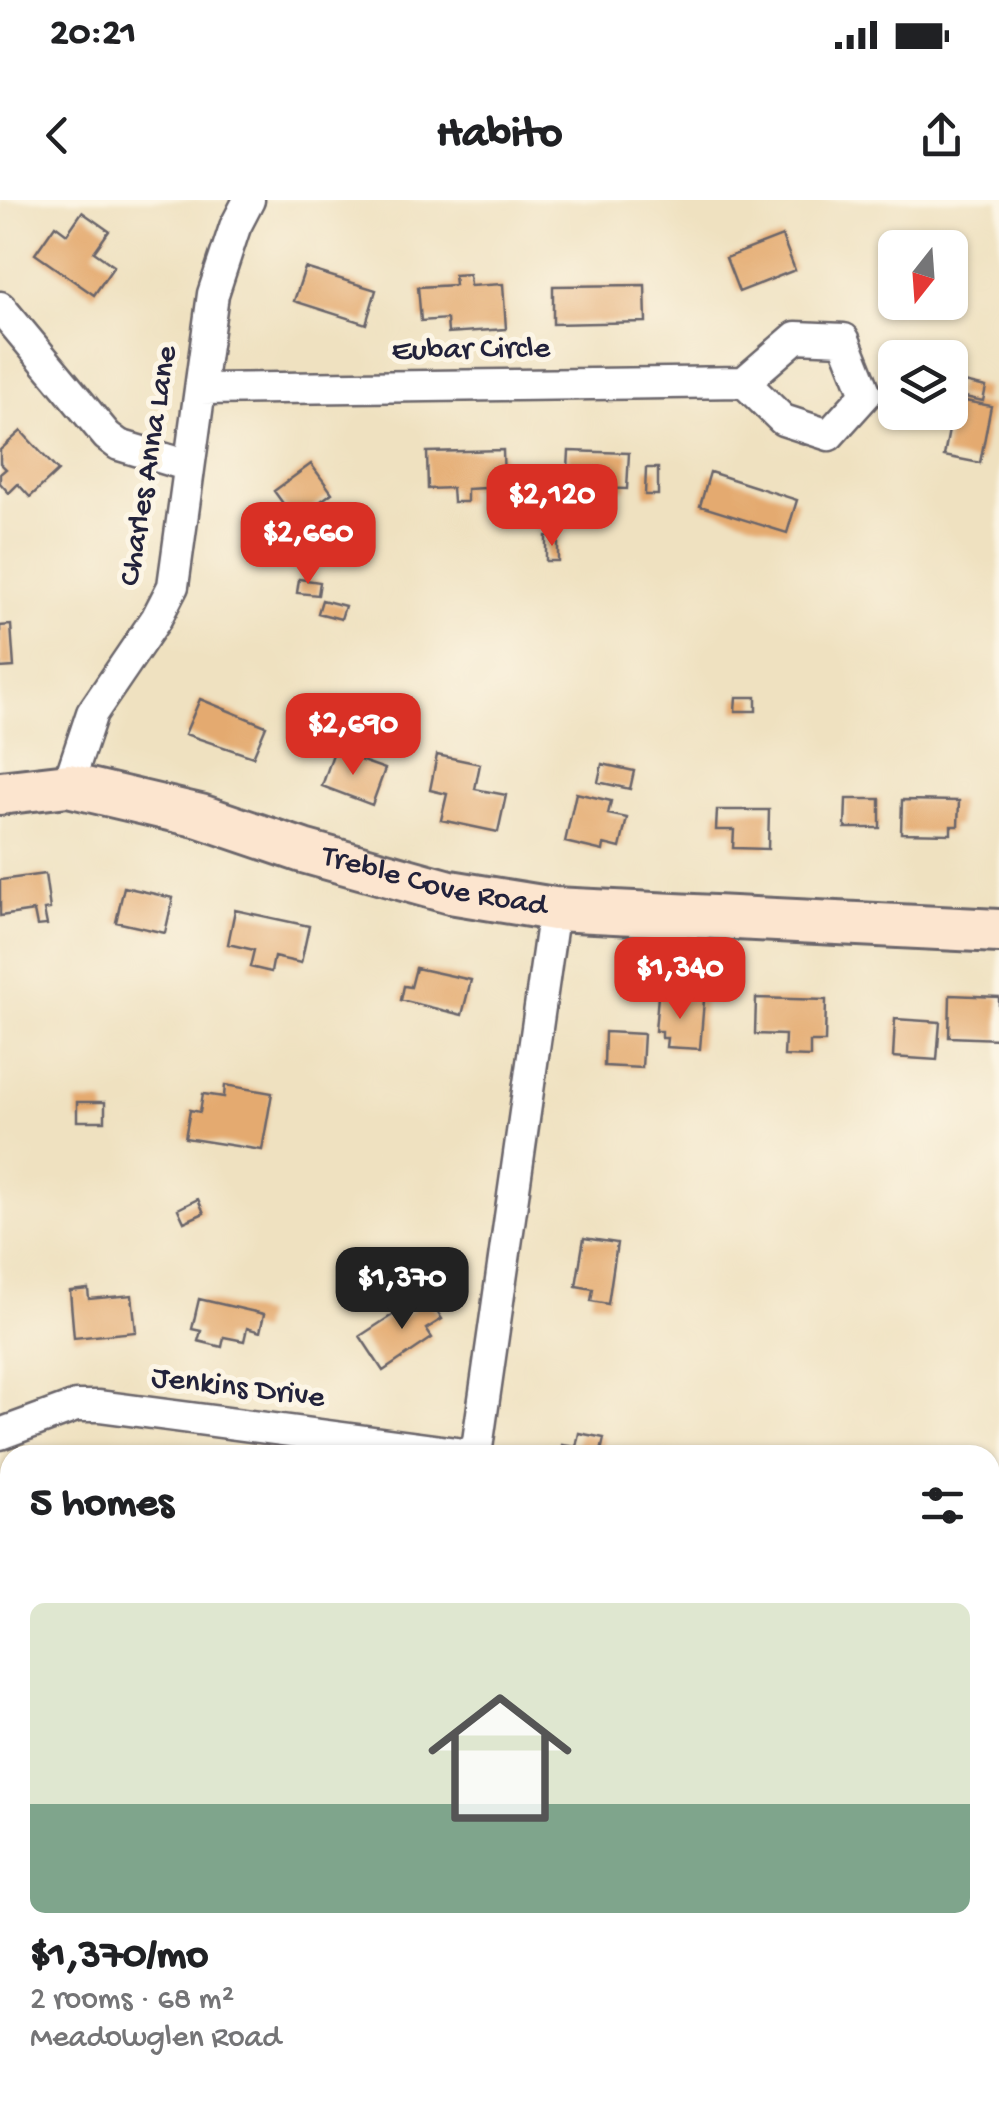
<!DOCTYPE html>
<html lang="en">
<head>
<meta charset="utf-8">
<style>
  body { margin:0; font-family:"Gochi Hand",sans-serif; background:#f6f6f6; color:#202124; height:100vh; display:flex; flex-direction:column; font-size:38px; white-space:nowrap }
  * { box-sizing:border-box; margin:0 }
  p { font-size:32px; color:#757577 }
  .icon { flex:none; width:55px; height:55px; fill:none; stroke:currentColor; stroke-width:2; stroke-linecap:round; stroke-linejoin:round }
  .map { position:relative; flex:1; overflow:hidden }
  .drawer { position:absolute; left:0px; top:1245px; width:1000px; height:672px; display:flex; flex-direction:column; background:#fff; border-radius:30px 30px 0 0; box-shadow:0 2px 8px #0004 }
  .drawer>* { flex:none }
  .needle { width:65px; rotate:197deg }
  .fabs { position:absolute; left:878px; top:30px; display:grid; gap:20px }
  .fabs a { display:grid; place-items:center; width:90px; height:90px; border-radius:15px; background:#fff; box-shadow:0 2px 8px #0004; font-size:50px }
  .price { position:absolute; translate:-50% -85px; padding:0 22px; border-radius:20px; background:#d93025; color:#fff; font-size:32px; line-height:65px; filter:drop-shadow(0 2px 5px #0008) }
  .price::after { content:''; position:absolute; left:50%; top:60px; width:30px; height:22px; margin-left:-15px; background:inherit; clip-path:polygon(0 0,100% 0,50% 100%) }
  .price.current { background:#222; color:#fff }
  ul { padding:0; list-style:none }
  li { display:grid; align-content:center; gap:20px; height:530px; padding:0 30px }
  li span { display:grid; place-items:center; height:310px; border-radius:15px; color:#555 }
  li>.icon { margin-inline-start:auto }
  span .icon { width:180px; height:180px; fill:#fffc; stroke-width:1 }
  li b { font-size:42px }
  h2 { display:flex; justify-content:space-between; align-items:center; height:120px; padding:0 30px; font-size:42px }
  .status { display:flex; justify-content:space-between; align-items:center; height:70px; padding:0 50px; background:#fff; direction:ltr }
  .status svg { height:28px; fill:currentColor }
  header { display:flex; justify-content:space-between; align-items:center; height:130px; padding:0 30px; background:#fff; font-size:45px; font-weight:800 }
  .map>svg:first-child { display:block }
  .green { fill:#7ad398; stroke:#4e7a6a; stroke-width:2.5 }
  .building { fill:#e4aa6f }
  .lines { fill:none; stroke-linecap:round; stroke-linejoin:round }
  .street-casing { stroke:#6a656a; stroke-width:35 }
  .secondary-casing { stroke:#6a656a; stroke-width:48 }
  .street { stroke:#fff; stroke-width:30 }
  .secondary { stroke:#fce5cf; stroke-width:42 }
  .labels { text-anchor:middle; dominant-baseline:central; stroke-width:10; stroke-linejoin:round; paint-order:stroke }
  .street-label { font-size:32px; fill:#22223b; stroke:#fcf5e5 }
</style>
</head>
<body>
<div class="status"><b>20:21</b><svg viewBox="0 0 49 12"><path d="M0 12V9h3v3zM5 12V6h3v6zM10 12V3h3v9zM15 12V0h3v12zM26 1h20v11H26zM47 4h2v5h-2z"/></svg></div>
<header><svg class="icon" aria-label="back" viewBox="0 0 24 24"><path d="M15 5l-7 7 7 7"/></svg>Habito<svg class="icon" aria-label="share" viewBox="0 0 24 24"><path d="M12 15V3M7 8l5-5 5 5M5 13v7h14v-7"/></svg></header>
<div class="map">
<svg width="999" height="1917" viewBox="0 0 999 1917">
  <rect width="100%" height="100%" fill="#fcf5e5"/>
  <filter id="ink" filterUnits="userSpaceOnUse"><feTurbulence type="fractalNoise" baseFrequency=".01" numOctaves="2"/><feDisplacementMap in="SourceGraphic" scale="20" xChannelSelector="R" yChannelSelector="G"/><feConvolveMatrix kernelMatrix="1 2 1 2 8 2 1 2 1" color-interpolation-filters="sRGB"/></filter>
  <filter id="wash" filterUnits="userSpaceOnUse"><feTurbulence type="fractalNoise" baseFrequency=".0048" numOctaves="4" result="noise"/><feDisplacementMap in="SourceGraphic" scale="40" xChannelSelector="R" yChannelSelector="G"/><feGaussianBlur stdDeviation="2.25" result="paint"/><feColorMatrix in="noise" values="0 0 0 0 0 0 0 0 0 0 0 0 0 0 0 0 0 1.4 0 .05"/><feComposite in="paint" operator="in"/></filter>
  <g filter="url(#wash)">
    <rect width="100%" height="100%" fill="#efe1c0"/>
    <path class="green" d="M10 1512V1908H526L524 1917H0V1514Z"/>
    <g id="blocks">
      <path class="building" d="M82 12 109 31 94 52 114 66 94 95 35 54 55 25 67 34Z
        M782 36 795 70 739 92 726 58Z
        M305 68 376 90 366 124 294 101Z
        M469 74 470 86 503 84 506 129 448 133 447 119 421 121 418 87 455 85 454 75Z
        M645 85 646 122 553 124V86Z
        M960 181 986 187 983 201 956 195Z
        M955 199 991 206 980 263 944 256Z
        M21 231 58 271 30 297 18 284 9 293 0 283V274L6 269 0 263V250Z
        M503 250 504 287 467 289V302H453L452 288 428 289 427 252Z
        M569 251 629 253 627 289 567 287Z
        M311 264 332 293 295 320 274 291Z
        M646 268H658V295H645Z
        M710 272 797 300 787 333 700 306Z
        M546 336H558V361H546Z
        M299 379 320 382 318 395 297 393Z
        M322 400 345 406 341 419 318 413Z
        M11 425 14 467 0 468V426Z
        M736 497H756V511H735Z
        M200 499 266 526 253 557 185 534Z
        M334 551 385 569 372 605 322 586Z
        M437 555 480 564 475 589 506 595 498 632 441 620 447 594 430 590Z
        M602 564 634 571 630 589 598 582Z
        M576 593 611 601 608 614 627 618 620 648 604 644 603 651 565 642Z
        M846 599H880V628H845Z
        M902 600 959 601 958 626H951V634L901 633Z
        M717 610H769L768 649 733 648 734 630H716Z
        M45 674 50 709 44 710 47 725 37 726 34 711 0 716V680Z
        M124 687 173 698 165 733 116 722Z
        M235 710 309 726 301 763 274 757 271 772 250 767 254 750 228 744Z
        M416 768 471 780 462 815 401 800 404 786 411 787Z
        M950 795 999 797V839L949 837Z
        M658 796 704 800 700 849 666 847 667 838H662V831H655Z
        M756 798 826 800 825 842H810V857L784 856 785 835 755 834Z
        M895 819 940 822 937 860 893 857Z
        M605 832 644 834 642 868 604 866Z
        M225 885 272 893 262 950 185 938 190 910 200 912 203 894 224 897Z
        M77 902H105V921H77Z
        M198 999 204 1013 184 1022 178 1009Z
        M584 1038 617 1043 608 1104 591 1101 593 1089 576 1086Z
        M88 1089 89 1099 132 1095 136 1132 74 1138 70 1091Z
        M422 1089 442 1119 426 1129 432 1138 383 1171 360 1136 397 1112 401 1118 413 1110 406 1099Z
        M199 1099 264 1114 260 1132 247 1128 244 1141 224 1137 222 1147 198 1141 201 1131 192 1129Z
        M579 1233 604 1238 601 1252 560 1255 562 1245 576 1247Z
        M10 1322V1358L0 1362V1325Z"/>
    </g>
  </g>
  <g filter="url(#ink)">
    <use href="#blocks" fill-opacity="0" stroke="#6a656a" stroke-width="2.5"/>
    <g class="lines">
      <defs>
        <path id="street" d="M0 107 107 236 119 245 189 266
          M796 137 844 139 866 194 829 235 783 220 744 182Z
          M200 189 744 182
          M68 585 92 513 156 419 173 386 213 94 235 27 249 0
          M0 1234 76 1206H99L472 1255
          M476 1255 554 709"/>
        <g id="secondary">
          <path id="s1" d="M0 593 68 585 200 616 303 651 450 692 554 709 999 731"/>
        </g>
      </defs>
      <use href="#street" class="street-casing"/>
      <use href="#secondary" class="secondary-casing"/>
      <use href="#street" class="street"/>
      <use href="#secondary" class="secondary"/>
    </g>
  </g>
  <g class="labels">
    <g class="street-label">
      <text transform="translate(471 151) rotate(-1)">Eubar Circle</text>
      <text transform="translate(150 266) rotate(-81)">Charles Anna Lane</text>
      <text stroke="none"><textPath href="#s1" startOffset="448">Treble Cove Road</textPath></text>
      <text transform="translate(238 1189) rotate(7)">Jenkins Drive</text>
    </g>
  </g>
</svg>
<div class="fabs">
<a><svg class="needle" viewBox="-14 -14 28 28"><path d="M0-13l5 13h-10z" fill="#e53935"/><path d="M0 13l5-13h-10z" fill="#757577"/></svg></a>
<a><svg class="icon" aria-label="layers" viewBox="0 0 24 24"><path d="M12 4l9 5-9 5-9-5zM3 14l9 5 9-5"/></svg></a>
</div>
<b class="price" style="left:552px;top:349px">$2,120</b>
<b class="price" style="left:308px;top:387px">$2,660</b>
<b class="price" style="left:353px;top:578px">$2,690</b>
<b class="price" style="left:680px;top:822px">$1,340</b>
<b class="price current" style="left:402px;top:1132px">$1,370</b>
<section class="drawer">
<h2>5 homes<svg class="icon" aria-label="filters" viewBox="0 0 24 24"><path d="M4 7h16M4 17h16"/><circle cx="9" cy="7" r="2"/><circle cx="15" cy="17" r="2"/></svg></h2>
<ul>
<li><span style="background:linear-gradient(#dfe7d0 65%,#7fa58c 0)"><svg class="icon" aria-label="home" viewBox="0 0 24 24"><path d="M3 11l9-7 9 7M6 9v11h12V9"/></svg></span><div><b>$1,370/mo</b><p>2 rooms · 68 m²</p><p>Meadowglen Road</p></div></li>
</ul>
</section>
</div>
</body>
</html>
